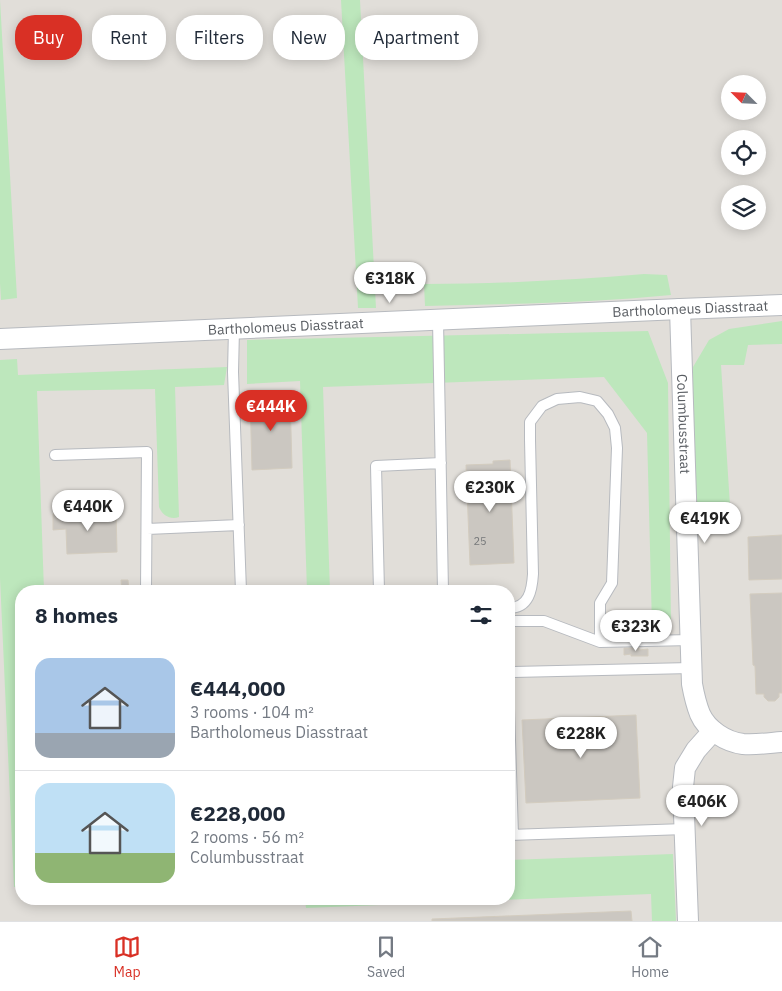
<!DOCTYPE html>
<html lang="en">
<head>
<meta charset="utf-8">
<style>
  body { margin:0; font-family:"IBM Plex Sans",sans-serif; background:#f2f2f3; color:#1f2937; height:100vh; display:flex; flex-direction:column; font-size:19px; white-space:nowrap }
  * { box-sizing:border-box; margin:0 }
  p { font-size:16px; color:#747a83 }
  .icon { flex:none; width:28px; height:28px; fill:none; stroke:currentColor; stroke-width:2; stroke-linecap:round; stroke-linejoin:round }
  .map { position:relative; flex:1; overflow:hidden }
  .drawer { position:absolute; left:15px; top:585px; width:500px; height:320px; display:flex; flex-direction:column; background:#fff; border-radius:20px; box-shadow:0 2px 12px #0003 }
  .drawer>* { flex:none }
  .hud { position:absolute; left:15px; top:15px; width:500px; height:45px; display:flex; gap:10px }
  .needle { width:32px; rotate:294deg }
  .tools { position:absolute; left:721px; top:75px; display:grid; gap:10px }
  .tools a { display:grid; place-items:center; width:45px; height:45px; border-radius:50%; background:#fff; box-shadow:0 2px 12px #0003; font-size:25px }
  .price { position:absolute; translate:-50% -42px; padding:0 11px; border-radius:18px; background:#fff; color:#222; font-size:16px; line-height:32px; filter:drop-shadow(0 1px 2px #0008) }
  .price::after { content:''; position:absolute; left:50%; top:30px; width:15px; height:11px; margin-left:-8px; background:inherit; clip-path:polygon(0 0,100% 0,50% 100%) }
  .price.selected { background:#d93025; color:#fff }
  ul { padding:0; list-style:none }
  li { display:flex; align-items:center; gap:15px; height:125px; padding:0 20px }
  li+li { border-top:1px solid #e0e1e3 }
  li span { display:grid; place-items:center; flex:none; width:140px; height:100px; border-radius:15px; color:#555 }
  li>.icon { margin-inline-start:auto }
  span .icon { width:60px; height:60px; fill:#fffc; stroke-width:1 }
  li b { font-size:21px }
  h2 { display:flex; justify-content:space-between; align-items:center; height:60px; padding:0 20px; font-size:21px }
  .pill { padding:0 18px; border-radius:20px; background:#fff; box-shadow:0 2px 12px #0003; font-size:18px; line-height:45px }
  .pill.selected { background:#d93025; color:#fff }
  .dock { display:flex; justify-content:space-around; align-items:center; height:70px; border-top:1px solid #e0e1e3; background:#fff; font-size:14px; color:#747a83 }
  .dock a { display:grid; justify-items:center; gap:2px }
  .dock .selected { color:#d93025 }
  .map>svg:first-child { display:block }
  .industrial { fill:#e1ded9; fill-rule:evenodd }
  .green { fill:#bde7bc }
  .building { fill:#cbc7c1; stroke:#d3ccbf }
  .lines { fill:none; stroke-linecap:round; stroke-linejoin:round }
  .service-casing { stroke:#b7babf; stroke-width:12 }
  .minor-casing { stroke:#b7babf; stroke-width:22 }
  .service { stroke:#fff; stroke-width:10 }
  .minor { stroke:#fff; stroke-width:20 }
  .labels { text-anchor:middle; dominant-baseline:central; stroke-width:4; stroke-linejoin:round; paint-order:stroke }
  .number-label { font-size:11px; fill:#76787a }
  .street-label { font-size:14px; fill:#5a5e63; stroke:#fff }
</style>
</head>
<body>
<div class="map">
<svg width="782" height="921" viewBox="0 0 782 921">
  <rect width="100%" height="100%" fill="#eeebe1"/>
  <path class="industrial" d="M0 0H782V921H0ZM730 84H758V111H730ZM730 139H758V166H730ZM730 194H758V221H730ZM21 591H509V899H21Z"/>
  <path class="green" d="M0 0 17 298 1 300 0 283Z
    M341 0H360L376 308H358Z
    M644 274 667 275 671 295C590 303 507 304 425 306L424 284C498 284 571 280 644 274Z
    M782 321V344L748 345 744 365H721L731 521H692L691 384 693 367 709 340 729 329Z
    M648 331 668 383 671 624 652 626 647 433 604 377 323 387 330 591H307L300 381 247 384V340Z
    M17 359 18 375 227 367 224 385 175 387 179 517C170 520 162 515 159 507L155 389 37 391 44 591H21V886L14 887 0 578V360Z
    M673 854 676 921H652L651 894 306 908 305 899H509V860Z"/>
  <path class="building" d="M290 394 292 468 252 470 250 395Z
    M510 460 514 563 470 565 466 465 493 464V461Z
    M116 512 117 552 67 554 66 529 53 530V514Z
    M782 535V579L749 580 748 537Z
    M121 580H128L129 591H122Z
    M782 593V693H779V697L775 701H768L764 697V694H756L755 666 753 665 750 594Z
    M624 648H639V650L648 649V656H631V654L624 655Z
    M636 715 640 798 526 803 522 720Z
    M631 911 632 921H432V919Z"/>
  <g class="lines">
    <defs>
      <path id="service" d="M438 320 443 591
        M234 329 233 372 241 591
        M55 455 147 452 146 591
        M147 529 239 525
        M379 591 376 466 441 463
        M509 608C529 608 532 590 533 574L530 440V422L542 406 557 399 580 397 597 401 608 414 615 428 617 448 612 583 600 603V642
        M509 621H544L600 642 691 640
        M509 670 513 672 691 668
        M509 709 513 835
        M509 835 685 829"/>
      <g id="minor">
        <path id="s1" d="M680 309 692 684C694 695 696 704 700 714 707 730 726 742 743 744 756 745 769 743 782 742"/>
        <path id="s2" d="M0 339 680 309 782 305"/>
        <path d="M688 921 683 787 685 768 696 750 713 731"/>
      </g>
    </defs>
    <use href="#service" class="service-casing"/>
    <use href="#minor" class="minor-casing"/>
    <use href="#service" class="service"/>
    <use href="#minor" class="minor"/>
  </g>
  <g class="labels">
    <g class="number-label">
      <text x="480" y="541">25</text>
    </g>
    <g class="street-label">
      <text stroke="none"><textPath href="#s2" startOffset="691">Bartholomeus Diasstraat</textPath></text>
      <text stroke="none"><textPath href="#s2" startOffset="286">Bartholomeus Diasstraat</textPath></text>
      <text stroke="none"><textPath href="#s1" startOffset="115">Columbusstraat</textPath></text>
    </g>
  </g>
</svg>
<div class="tools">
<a><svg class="needle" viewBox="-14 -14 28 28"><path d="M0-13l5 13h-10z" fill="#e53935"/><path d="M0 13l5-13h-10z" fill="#747a83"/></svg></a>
<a><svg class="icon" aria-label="locate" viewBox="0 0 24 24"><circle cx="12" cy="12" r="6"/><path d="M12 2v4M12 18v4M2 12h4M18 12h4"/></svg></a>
<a><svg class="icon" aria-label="layers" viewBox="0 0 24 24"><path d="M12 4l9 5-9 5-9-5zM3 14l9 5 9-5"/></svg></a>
</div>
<b class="price" style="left:390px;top:304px">€318K</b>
<b class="price selected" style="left:271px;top:432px">€444K</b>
<b class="price" style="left:490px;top:513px">€230K</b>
<b class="price" style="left:88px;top:532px">€440K</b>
<b class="price" style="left:705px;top:544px">€419K</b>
<b class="price" style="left:636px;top:652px">€323K</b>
<b class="price" style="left:581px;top:759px">€228K</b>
<b class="price" style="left:702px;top:827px">€406K</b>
<div class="hud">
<a class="pill selected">Buy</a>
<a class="pill">Rent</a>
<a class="pill">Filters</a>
<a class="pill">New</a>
<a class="pill">Apartment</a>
</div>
<section class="drawer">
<h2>8 homes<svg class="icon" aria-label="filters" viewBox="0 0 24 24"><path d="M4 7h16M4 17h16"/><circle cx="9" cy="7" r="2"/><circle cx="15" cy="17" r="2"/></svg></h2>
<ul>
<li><span style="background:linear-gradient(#a9c7e8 75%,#9aa5b1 0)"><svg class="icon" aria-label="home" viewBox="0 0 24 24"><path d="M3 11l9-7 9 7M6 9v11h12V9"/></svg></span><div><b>€444,000</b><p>3 rooms · 104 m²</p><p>Bartholomeus Diasstraat</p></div></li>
<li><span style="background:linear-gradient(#bfe0f5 70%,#8fb573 0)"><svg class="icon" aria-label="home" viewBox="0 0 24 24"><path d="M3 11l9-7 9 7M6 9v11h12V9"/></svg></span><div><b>€228,000</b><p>2 rooms · 56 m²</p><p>Columbusstraat</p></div></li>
</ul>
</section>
</div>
<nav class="dock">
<a class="selected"><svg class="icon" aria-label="map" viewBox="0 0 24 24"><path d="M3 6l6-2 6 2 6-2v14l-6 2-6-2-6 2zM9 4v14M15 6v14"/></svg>Map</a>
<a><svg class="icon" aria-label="saved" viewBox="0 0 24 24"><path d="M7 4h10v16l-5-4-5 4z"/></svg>Saved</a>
<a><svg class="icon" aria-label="home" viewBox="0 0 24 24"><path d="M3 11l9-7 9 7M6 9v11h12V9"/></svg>Home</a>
</nav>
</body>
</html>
